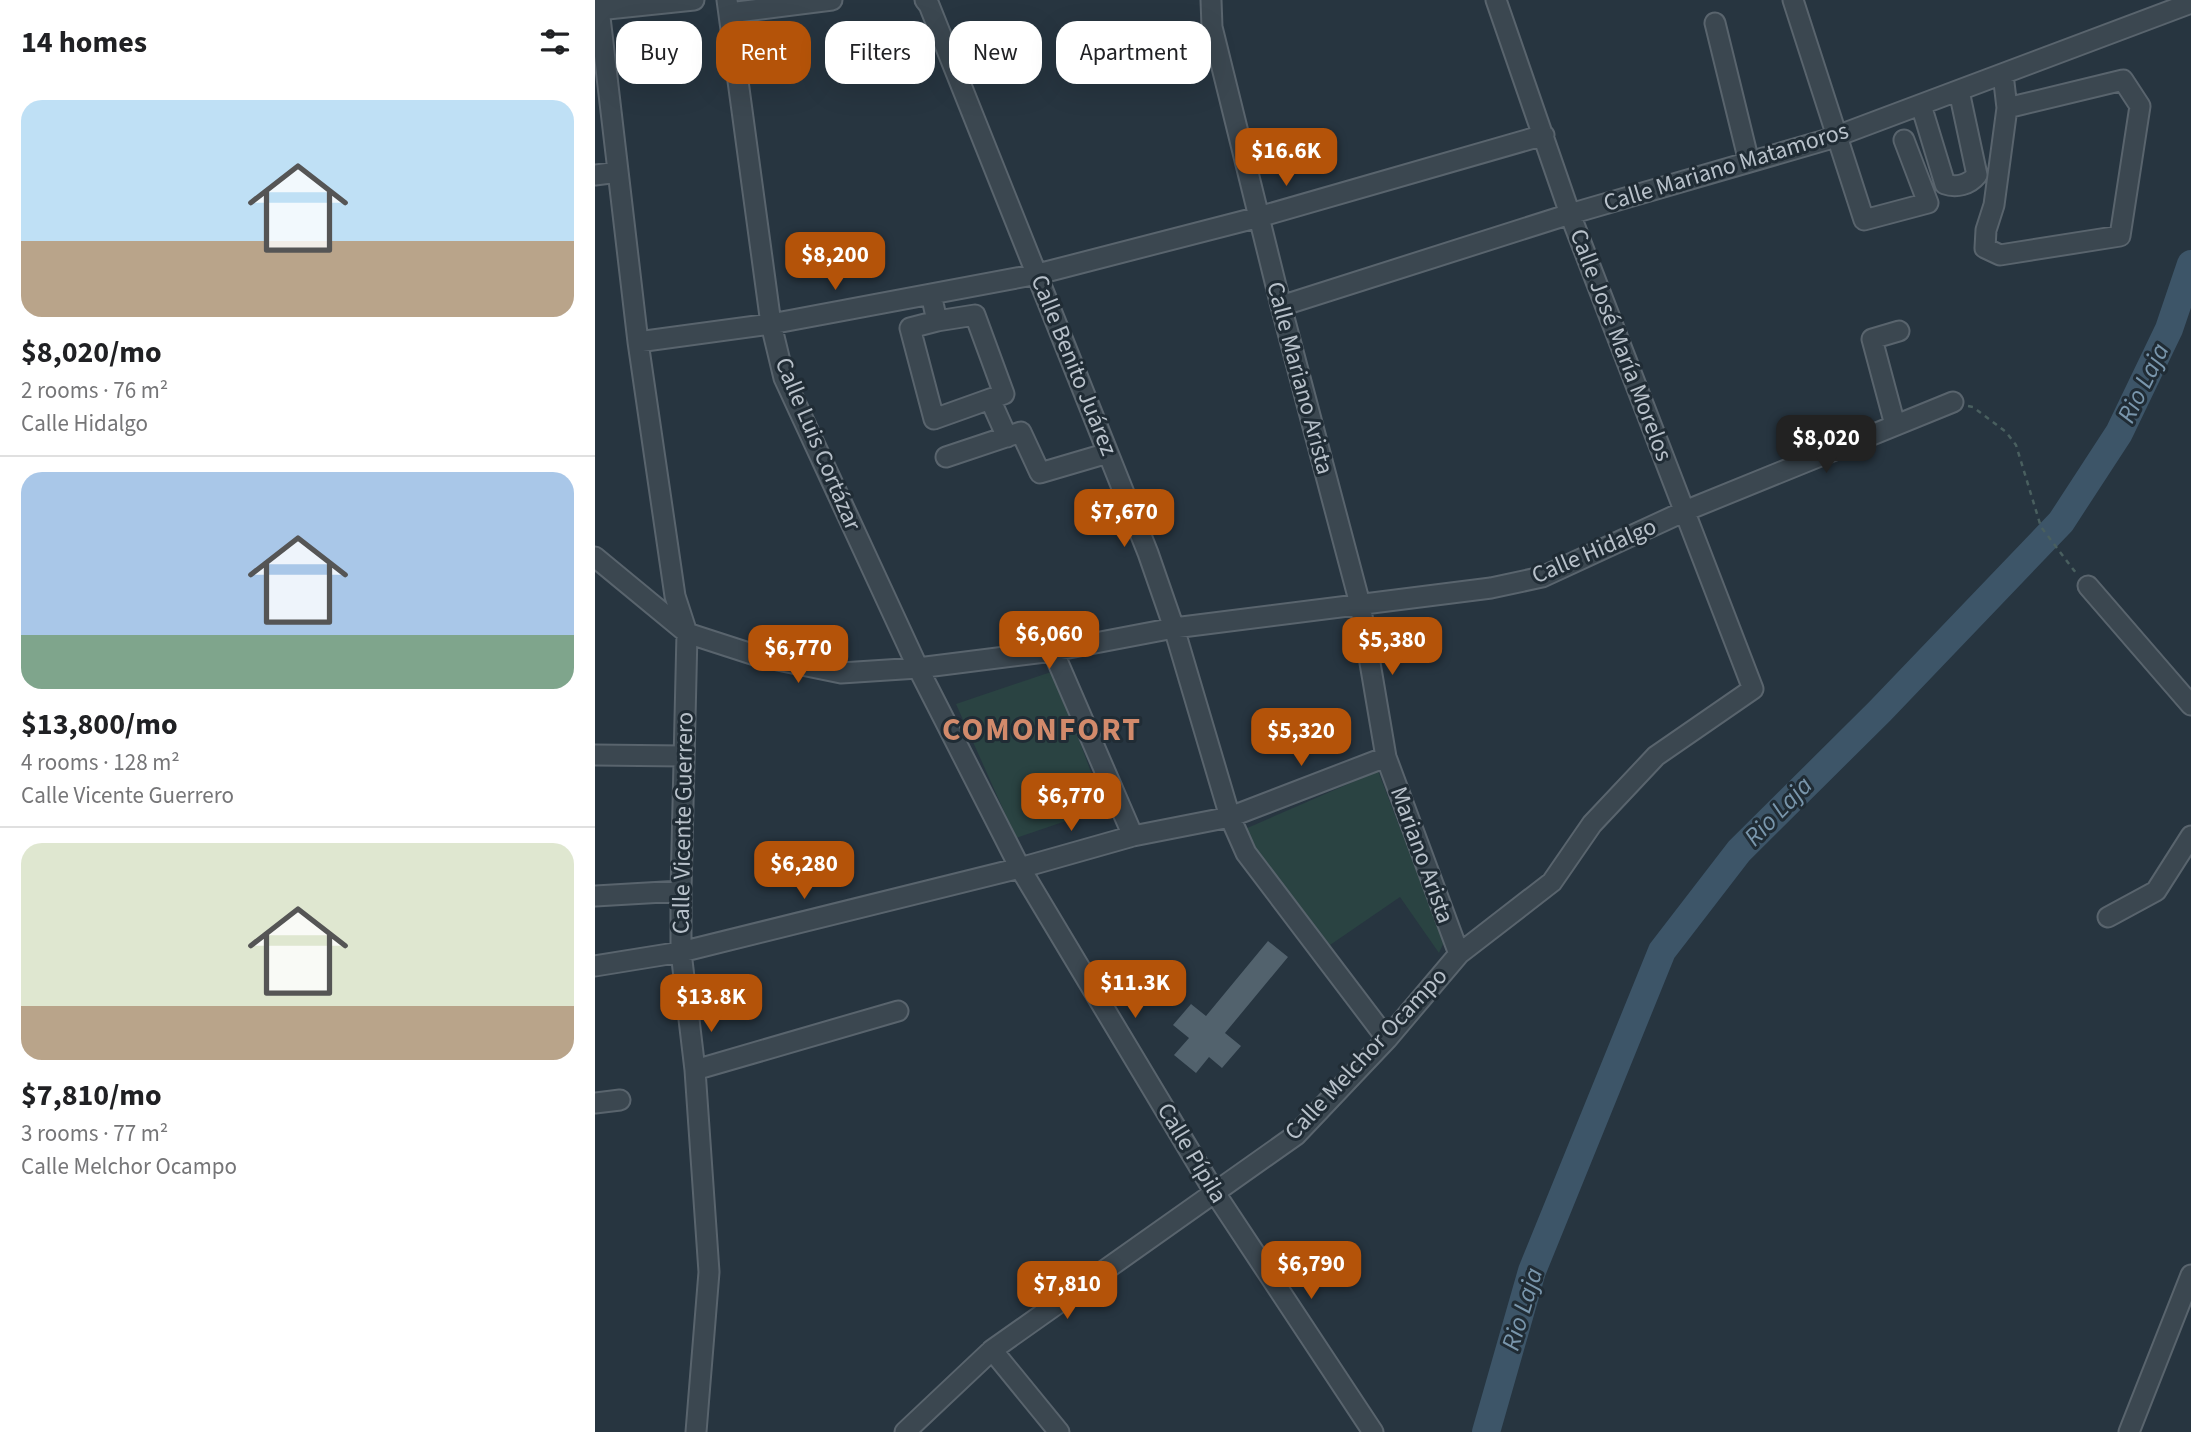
<!DOCTYPE html>
<html lang="en">
<head>
<meta charset="utf-8">
<style>
  body { margin:0; font-family:"Source Sans 3",sans-serif; background:#f2f2f2; color:#202124; height:100vh; display:flex; flex-direction:column; font-size:26px; white-space:nowrap }
  * { box-sizing:border-box; margin:0 }
  p { font-size:23px; color:#757577 }
  .icon { flex:none; width:38px; height:38px; fill:none; stroke:currentColor; stroke-width:2; stroke-linecap:round; stroke-linejoin:round }
  .map { position:relative; flex:1; overflow:hidden }
  .drawer { display:flex; flex-direction:column; background:#fff; width:595px }
  .drawer>* { flex:none }
  .guide { position:absolute; left:21px; top:21px; width:665px; height:63px; display:flex; gap:14px }
  .price { position:absolute; translate:-50% -60px; padding:0 16px; border-radius:14px; background:#b45309; color:#fff; font-size:23px; line-height:46px; filter:drop-shadow(0 2px 4px #0008) }
  .price::after { content:''; position:absolute; left:50%; top:42px; width:21px; height:16px; margin-left:-10px; background:inherit; clip-path:polygon(0 0,100% 0,50% 100%) }
  .price.current { background:#222; color:#fff }
  ul { padding:0; list-style:none }
  li { display:grid; align-content:center; gap:14px; height:371px; padding:0 21px }
  li+li { border-top:2px solid #e0e0e0 }
  li span { display:grid; place-items:center; height:217px; border-radius:21px; color:#555 }
  li>.icon { margin-inline-start:auto }
  span .icon { width:126px; height:126px; fill:#fffc; stroke-width:1 }
  li b { font-size:30px }
  h2 { display:flex; justify-content:space-between; align-items:center; height:84px; padding:0 21px; font-size:30px }
  .tag { padding:0 24px; border-radius:21px; background:#fff; box-shadow:0 7px 28px #0002; font-size:24px; line-height:63px }
  .tag.current { background:#b45309; color:#fff }
  main { display:flex; flex:1; min-height:0 }
  .map>svg:first-child { display:block }
  .green { fill:#2a4342 }
  .lines { fill:none; stroke-linecap:round; stroke-linejoin:round }
  .river { stroke:#3d5568; stroke-width:28 }
  .building { fill:#52626d }
  .minor-casing { stroke:#59646d; stroke-width:23 }
  .path { stroke:#495f5f; stroke-width:2.5; stroke-dasharray:5 5; stroke-linecap:butt }
  .minor { stroke:#3b4750; stroke-width:19 }
  .labels { text-anchor:middle; dominant-baseline:central; stroke-width:6; stroke-linejoin:round; paint-order:stroke }
  .street-label { font-size:24px; fill:#b8c1ca; stroke:#202c35 }
  .water-label { font-size:26px; font-style:italic; fill:#7996ac; stroke:#202c35 }
  .district-label { font-size:32px; font-weight:bold; letter-spacing:2px; fill:#d28a6b; stroke:#202c35 }
</style>
</head>
<body>
<main>
<section class="drawer">
<h2>14 homes<svg class="icon" aria-label="filters" viewBox="0 0 24 24"><path d="M4 7h16M4 17h16"/><circle cx="9" cy="7" r="2"/><circle cx="15" cy="17" r="2"/></svg></h2>
<ul>
<li><span style="background:linear-gradient(#bfe0f5 65%,#b9a48a 0)"><svg class="icon" aria-label="home" viewBox="0 0 24 24"><path d="M3 11l9-7 9 7M6 9v11h12V9"/></svg></span><div><b>$8,020/mo</b><p>2 rooms · 76 m²</p><p>Calle Hidalgo</p></div></li>
<li><span style="background:linear-gradient(#a9c7e8 75%,#7fa58c 0)"><svg class="icon" aria-label="home" viewBox="0 0 24 24"><path d="M3 11l9-7 9 7M6 9v11h12V9"/></svg></span><div><b>$13,800/mo</b><p>4 rooms · 128 m²</p><p>Calle Vicente Guerrero</p></div></li>
<li><span style="background:linear-gradient(#dfe7d0 75%,#b9a48a 0)"><svg class="icon" aria-label="home" viewBox="0 0 24 24"><path d="M3 11l9-7 9 7M6 9v11h12V9"/></svg></span><div><b>$7,810/mo</b><p>3 rooms · 77 m²</p><p>Calle Melchor Ocampo</p></div></li>
</ul>
</section>
<div class="map">
<svg width="1596" height="1432" viewBox="0 0 1596 1432">
  <rect width="100%" height="100%" fill="#273540"/>
  <path class="green" d="M459 671 509 808 421 838 361 704Z
    M783 771 849 942 844 953 805 897 735 945 659 856 650 829Z"/>
  <g class="lines">
    <path class="river" d="M891 1432 937 1271 1067 951 1144 851 1285 711 1466 522 1524 433 1574 329 1596 264"/>
  </g>
  <path class="building" d="M673 941 693 957 630 1033 646 1046 627 1068 614 1057 601 1073 579 1055 594 1038 578 1025 596 1004 611 1016Z"/>
  <g class="lines">
    <defs>
      <path id="minor" d="M3 0 43 342 80 596 92 633 86 891V952L100 1070 114 1272 101 1432
        M132 0 176 324 189 378 323 668 425 868 620 1193 778 1432
        M330 0 334 5 553 553 579 628 635 817 651 853 792 1039
        M616 0 617 27 686 306 765 604 791 757 864 954
        M1198 0 1269 220 1333 203 1309 140
        M3 10 99 0
        M134 13 237 0
        M1120 23 1154 162
        M1408 74 1412 108 1399 205 1391 230 1390 248 1405 255 1525 236 1545 106 1528 80 1412 108
        M1326 105 1350 184C1361 188 1374 185 1382 175L1364 91
        M0 175 23 172
        M336 294 342 321 315 328 339 419 409 394 380 315 342 321
        M686 306 975 214 1234 139 1596 3
        M43 342 176 324 443 274 664 217 949 135
        M395 399 412 437
        M1300 425 1277 339 1304 331
        M351 457 426 432 445 473 513 453
        M0 557 92 633 163 656 246 673 323 668 458 651 579 628 896 588 947 577 1090 511 1358 402
        M1493 586 1596 705
        M458 651 538 836
        M0 755 89 756
        M0 896 86 891
        M1513 917 1561 891 1596 836
        M0 966 86 952 425 868 538 836 635 817 791 757
        M100 1070 303 1011
        M0 1103 25 1100
        M397 1350 464 1432
        M310 1432 397 1350 701 1135 792 1039 864 954 957 882 997 824 1061 756 1158 689 975 214 901 0
        M1534 1432 1596 1275"/>
    </defs>
    <use href="#minor" class="minor-casing"/>
    <path class="path" d="M1373 406 1378 407 1411 432 1421 445 1446 527 1481 573"/>
    <use href="#minor" class="minor"/>
  </g>
  <g class="labels">
    <g class="street-label">
      <text transform="translate(1131 167) rotate(-17)">Calle Mariano Matamoros</text>
      <text transform="translate(1026 345) rotate(69)">Calle José María Morelos</text>
      <text transform="translate(479 365) rotate(68)">Calle Benito Juárez</text>
      <text transform="translate(705 378) rotate(75)">Calle Mariano Arista</text>
      <text transform="translate(223 444) rotate(67)">Calle Luis Cortázar</text>
      <text transform="translate(999 551) rotate(-23)">Calle Hidalgo</text>
      <text transform="translate(88 823) rotate(-89)">Calle Vicente Guerrero</text>
      <text transform="translate(827 855) rotate(70)">Mariano Arista</text>
      <text transform="translate(771 1054) rotate(-47)">Calle Melchor Ocampo</text>
      <text transform="translate(597 1153) rotate(59)">Calle Pípila</text>
    </g>
    <g class="water-label">
      <text transform="translate(1548 383) rotate(-64)">Rio Laja</text>
      <text transform="translate(1183 811) rotate(-46)">Rio Laja</text>
      <text transform="translate(927 1309) rotate(-73)">Rio Laja</text>
    </g>
    <g class="district-label">
      <text x="447" y="730">COMONFORT</text>
    </g>
  </g>
</svg>
<b class="price" style="left:691px;top:188px">$16.6K</b>
<b class="price" style="left:240px;top:292px">$8,200</b>
<b class="price current" style="left:1231px;top:475px">$8,020</b>
<b class="price" style="left:529px;top:549px">$7,670</b>
<b class="price" style="left:454px;top:671px">$6,060</b>
<b class="price" style="left:797px;top:677px">$5,380</b>
<b class="price" style="left:203px;top:685px">$6,770</b>
<b class="price" style="left:706px;top:768px">$5,320</b>
<b class="price" style="left:476px;top:833px">$6,770</b>
<b class="price" style="left:209px;top:901px">$6,280</b>
<b class="price" style="left:540px;top:1020px">$11.3K</b>
<b class="price" style="left:116px;top:1034px">$13.8K</b>
<b class="price" style="left:716px;top:1301px">$6,790</b>
<b class="price" style="left:472px;top:1321px">$7,810</b>
<div class="guide">
<a class="tag">Buy</a>
<a class="tag current">Rent</a>
<a class="tag">Filters</a>
<a class="tag">New</a>
<a class="tag">Apartment</a>
</div>
</div>
</main>
</body>
</html>
